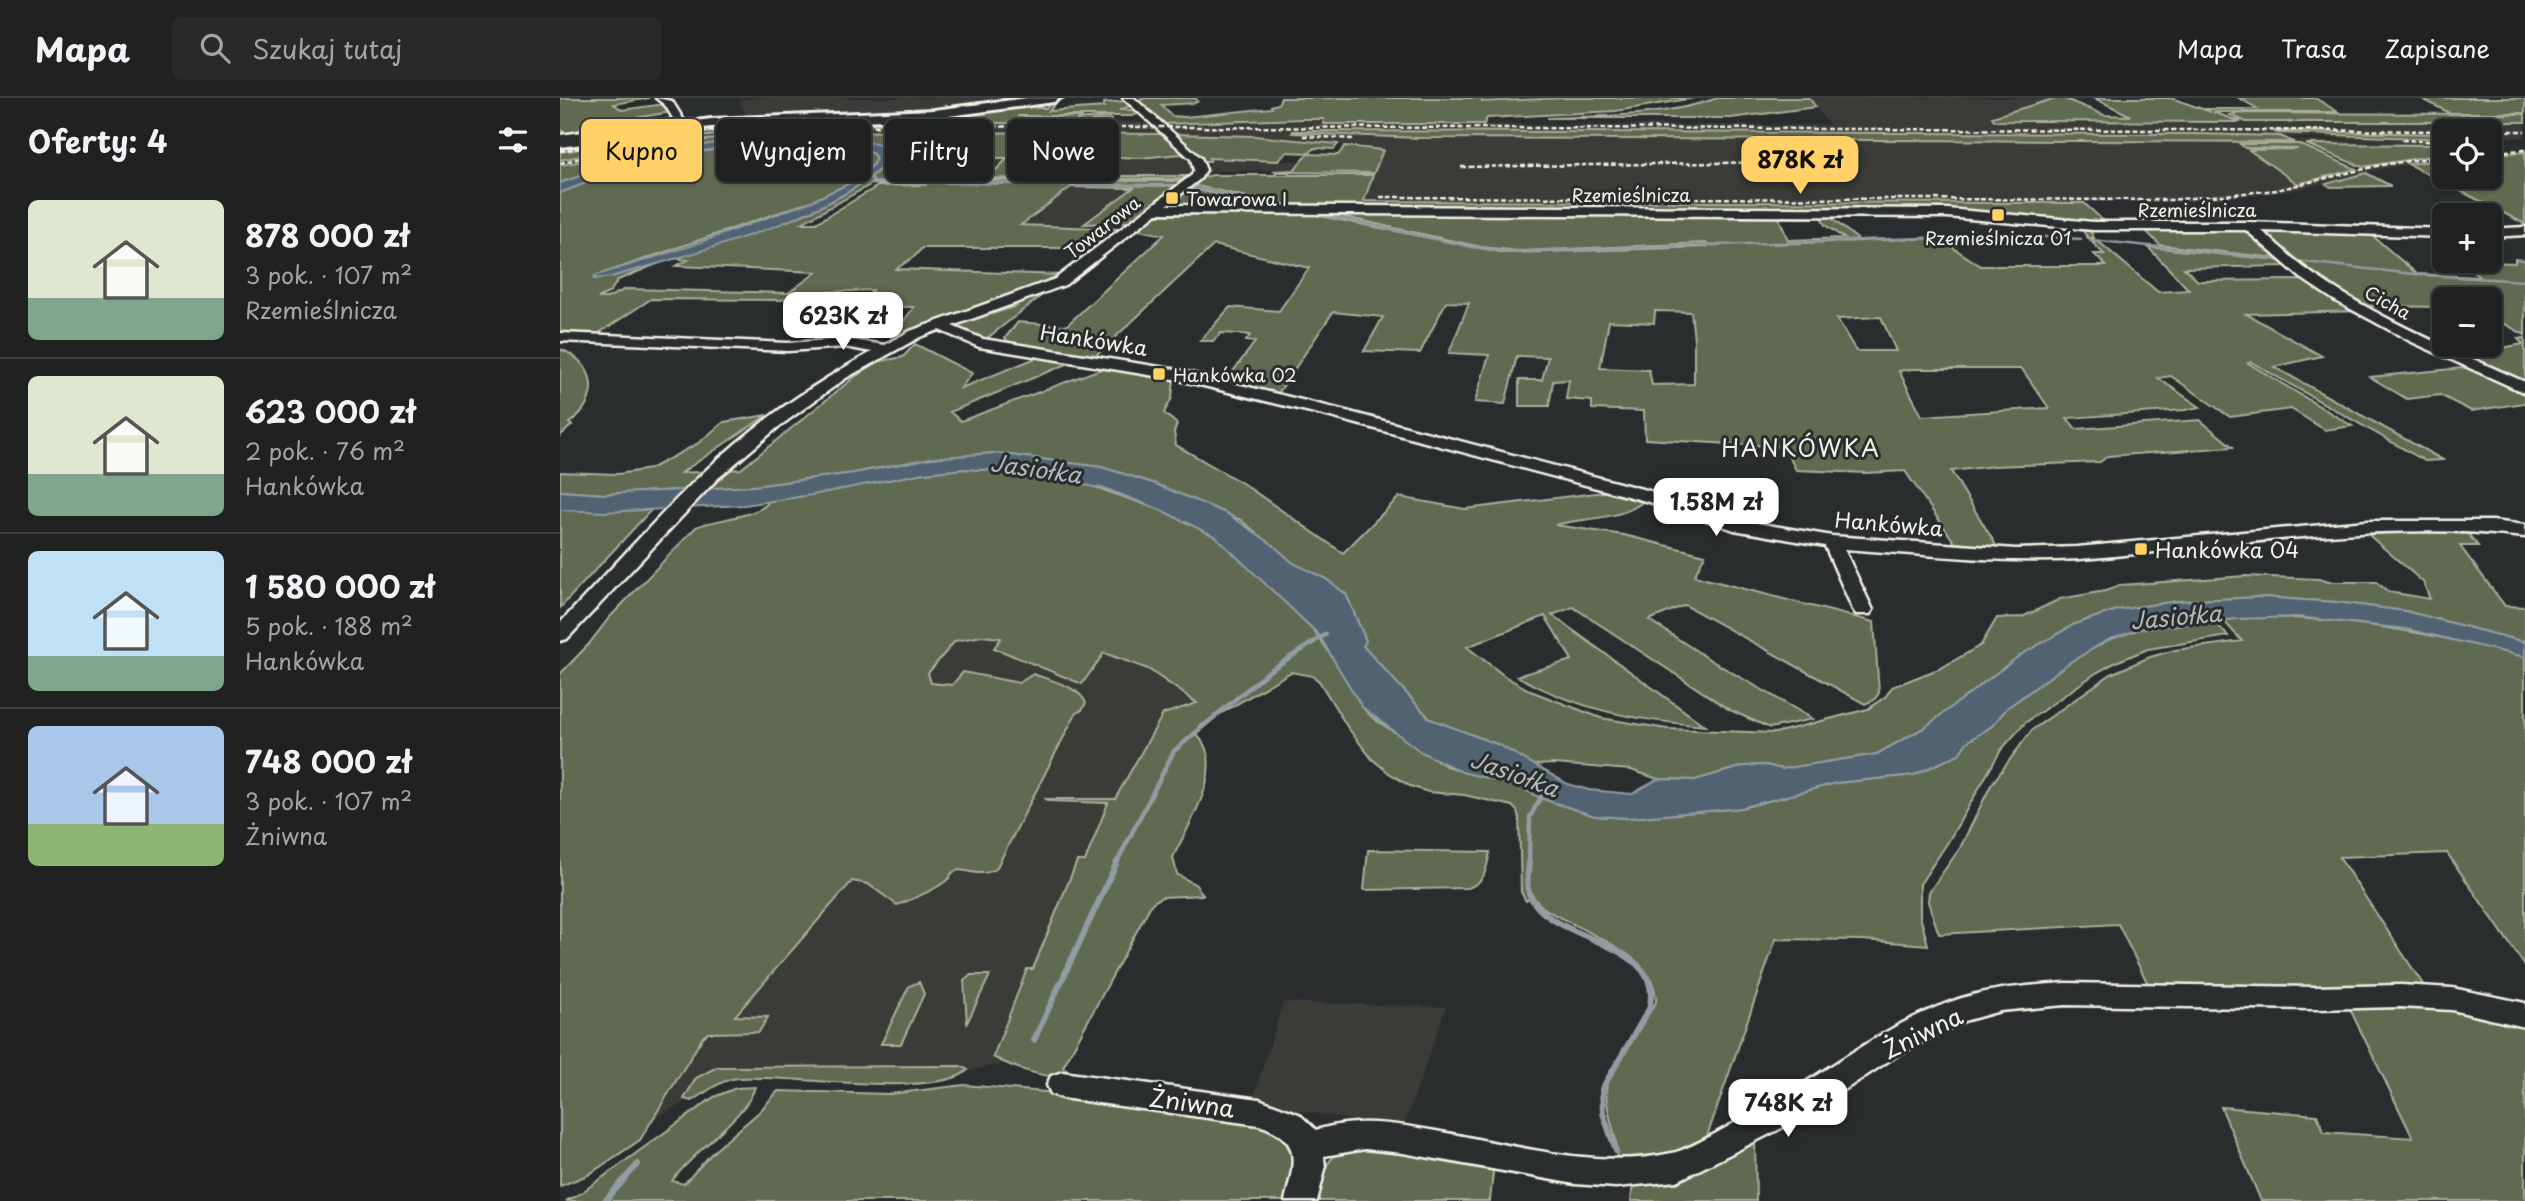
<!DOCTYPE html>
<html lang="pl">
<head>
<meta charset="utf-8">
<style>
  body { margin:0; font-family:"Playpen Sans",sans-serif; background:#282a2a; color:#f1f3f6; height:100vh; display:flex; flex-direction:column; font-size:26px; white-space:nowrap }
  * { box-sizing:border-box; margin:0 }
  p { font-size:23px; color:#a2a4a5 }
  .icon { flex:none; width:38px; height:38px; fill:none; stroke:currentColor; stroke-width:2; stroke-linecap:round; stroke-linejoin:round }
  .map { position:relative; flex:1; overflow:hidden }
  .side { display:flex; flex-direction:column; background:#202222; width:560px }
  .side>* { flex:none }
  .guide { position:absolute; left:21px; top:21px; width:665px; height:63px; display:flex; gap:14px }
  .fabs { position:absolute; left:1872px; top:21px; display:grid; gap:14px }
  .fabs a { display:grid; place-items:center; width:70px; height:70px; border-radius:10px; background:#202222; box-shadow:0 2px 5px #0004,0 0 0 2px #3d3f40; font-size:35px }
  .price { position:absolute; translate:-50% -60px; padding:0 16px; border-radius:14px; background:#fff; color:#222; font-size:23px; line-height:46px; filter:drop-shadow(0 2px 4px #0008) }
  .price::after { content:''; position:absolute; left:50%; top:42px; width:21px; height:16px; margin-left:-10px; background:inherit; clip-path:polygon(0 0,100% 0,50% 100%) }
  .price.on { background:#ffd166; color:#111 }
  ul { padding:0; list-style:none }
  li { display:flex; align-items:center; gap:21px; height:175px; padding:0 28px }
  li+li { border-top:2px solid #3d3f40 }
  li span { display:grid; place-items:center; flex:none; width:196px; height:140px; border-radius:10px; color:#555 }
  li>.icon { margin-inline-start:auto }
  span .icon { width:84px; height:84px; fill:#fffc; stroke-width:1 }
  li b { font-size:30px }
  h2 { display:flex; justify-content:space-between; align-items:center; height:84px; padding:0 28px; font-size:30px }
  .chip { padding:0 24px; border-radius:10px; background:#202222; box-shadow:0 2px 5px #0004,0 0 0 2px #3d3f40; font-size:24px; line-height:63px }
  .chip.on { background:#ffd166; color:#111 }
  header { display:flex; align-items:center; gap:42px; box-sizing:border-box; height:98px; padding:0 35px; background:#202222; border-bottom:2px solid #3d3f40 }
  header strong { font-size:33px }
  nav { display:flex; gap:38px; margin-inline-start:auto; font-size:24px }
  .search { width:490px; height:63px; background:#282a2a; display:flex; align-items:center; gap:18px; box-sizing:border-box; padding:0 24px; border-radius:10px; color:#a2a4a5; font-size:26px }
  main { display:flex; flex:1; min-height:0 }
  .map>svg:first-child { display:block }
  .built { fill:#3b3a37; fill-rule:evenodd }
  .green { fill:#606a51; stroke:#aaae9c; stroke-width:2; fill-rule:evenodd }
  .water { fill:#516373; stroke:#929ca2; stroke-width:2 }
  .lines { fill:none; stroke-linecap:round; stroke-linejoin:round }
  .stream-far2 { stroke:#929ca2; stroke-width:2.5 }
  .stream-far1 { stroke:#929ca2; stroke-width:4.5 }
  .stream { stroke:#929ca2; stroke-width:6 }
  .minor-casing { stroke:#f4f1e8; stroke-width:5 }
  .major-casing { stroke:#f4f1e8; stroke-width:6 }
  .minor { fill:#2a2d2e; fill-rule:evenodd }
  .major { fill:#2a2d2e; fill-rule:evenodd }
  .rail { stroke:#f4f1e8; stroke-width:2.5; stroke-dasharray:5 2.5; stroke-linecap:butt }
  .poi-dot { fill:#ffd166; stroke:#2a2d2e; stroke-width:2.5 }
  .labels { text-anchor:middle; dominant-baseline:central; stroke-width:6; stroke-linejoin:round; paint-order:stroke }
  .far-street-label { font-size:18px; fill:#f4f1e8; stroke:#2a2d2e }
  .far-poi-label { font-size:18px; fill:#f4f1e8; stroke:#2a2d2e; text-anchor:start }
  .street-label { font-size:21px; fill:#f4f1e8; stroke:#2a2d2e }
  .poi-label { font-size:21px; fill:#f4f1e8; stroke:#2a2d2e; text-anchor:start }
  .neighbourhood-label { font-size:23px; letter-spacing:2px; fill:#f4f1e8; stroke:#2a2d2e }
  .water-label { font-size:23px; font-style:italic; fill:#b3b8b9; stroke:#2a2d2e }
  .near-street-label { font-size:24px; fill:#f4f1e8; stroke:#2a2d2e }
</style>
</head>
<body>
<header>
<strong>Mapa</strong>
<div class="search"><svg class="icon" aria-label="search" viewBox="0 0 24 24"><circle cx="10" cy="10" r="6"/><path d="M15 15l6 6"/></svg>Szukaj tutaj</div>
<nav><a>Mapa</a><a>Trasa</a><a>Zapisane</a></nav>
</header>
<main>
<section class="side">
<h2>Oferty: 4<svg class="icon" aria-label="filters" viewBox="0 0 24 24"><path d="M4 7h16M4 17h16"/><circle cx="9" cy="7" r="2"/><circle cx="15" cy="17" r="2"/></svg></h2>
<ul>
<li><span style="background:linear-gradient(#dfe7d0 70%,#7fa58c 0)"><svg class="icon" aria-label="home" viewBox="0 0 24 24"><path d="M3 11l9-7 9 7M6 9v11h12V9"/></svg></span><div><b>878 000 zł</b><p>3 pok. · 107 m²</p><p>Rzemieślnicza</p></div></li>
<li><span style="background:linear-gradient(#dfe7d0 70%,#7fa58c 0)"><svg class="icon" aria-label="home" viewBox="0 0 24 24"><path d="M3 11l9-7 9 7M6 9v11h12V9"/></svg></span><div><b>623 000 zł</b><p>2 pok. · 76 m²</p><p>Hankówka</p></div></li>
<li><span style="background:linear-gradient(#bfe0f5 75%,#7fa58c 0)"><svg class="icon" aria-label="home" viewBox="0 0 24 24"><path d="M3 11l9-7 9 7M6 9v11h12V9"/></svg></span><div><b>1 580 000 zł</b><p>5 pok. · 188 m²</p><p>Hankówka</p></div></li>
<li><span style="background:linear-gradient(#a9c7e8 70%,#8fb573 0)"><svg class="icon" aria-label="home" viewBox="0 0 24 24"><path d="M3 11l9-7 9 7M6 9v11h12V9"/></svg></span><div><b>748 000 zł</b><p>3 pok. · 107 m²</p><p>Żniwna</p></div></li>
</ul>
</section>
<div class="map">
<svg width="1965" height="1103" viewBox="0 0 1965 1103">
  <rect width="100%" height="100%" fill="#2a2d2e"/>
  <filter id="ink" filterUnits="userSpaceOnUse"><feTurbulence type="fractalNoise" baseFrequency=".0143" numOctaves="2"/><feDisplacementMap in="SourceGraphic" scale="14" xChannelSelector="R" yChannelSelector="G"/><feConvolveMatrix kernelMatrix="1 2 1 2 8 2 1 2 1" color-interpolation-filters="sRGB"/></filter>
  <g filter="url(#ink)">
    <path class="built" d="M191 0H473L389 11 186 18 179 1Z
      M726 0H1054L764 26 1269 27 1249 0H1497L1432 18 1436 23 1965 24V40L1930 38V33H1885V36L1715 33 1885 41V47L1681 46 1740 52H1690L1738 86 1837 62 1885 56V61L1831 69 1726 94 1622 104H804L823 53 759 44 590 35 282 33 208 35 102 47 0 67V62L60 50 220 30 124 37 0 54V51L42 44 160 31 253 27 529 25 532 23 643 26 755 21ZM733 33 1635 36 1843 43 860 40 733 35Z
      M621 56 632 65 633 76 620 79 494 78 513 57 580 60Z
      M376 60H449L433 76 358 75Z
      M648 60 717 63H742L734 72 647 73 650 66Z
      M511 89 574 90 522 128H460Z
      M422 538 442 540 434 550 544 555 588 571 637 605 555 700 453 964 357 983 172 977 87 1025 143 934 287 780 383 782 400 769 454 590 371 586 368 575 395 543Z
      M723 904 886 909 843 1031 692 1004Z"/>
    <path class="green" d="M0 0H89L54 6 62 12 104 6 111 14 64 22 73 30H24L0 38 4 34 0 32Z
      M502 0H507L498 2 489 13 544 9V5L565 3 571 8 559 12H577L581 15 572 18H457L523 19 516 22 550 19 551 22 532 23 530 25C352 25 176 22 0 51V47L118 30 323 20 488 3 477 10H486L494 2Z
      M586 0H635L638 3 635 5 601 7 612 18 625 19 712 10 711 8 718 6 721 0H922V4L1001 0H1134L1056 13 927 20 924 26H763L764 21H742L603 26 577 2Z
      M1158 0H1249L1256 9 1171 20H987C1044 18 1103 19 1158 0Z
      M1497 0H1503L1544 17 1571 18 1534 0H1611L1651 14 1643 11H1698L1679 0H1755L1778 14H1653L1681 24 1435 23 1432 19Z
      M1861 0H1965V15H1889Z
      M1678 15 1965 16V24H1686L1670 17Z
      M221 30 95 44 0 62V54C73 41 147 33 221 30Z
      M246 33 606 36 633 63 635 72 632 73 630 61 621 56 580 60 513 57 495 78H630L620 81 369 80 371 75H433L448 60H376L359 74 364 75 339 82 626 83 620 87 314 84 619 88 571 124 524 126 573 90 511 89 461 127 561 131 538 150H362L355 158 336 171 500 177 487 185 331 240 354 209 302 208 313 192 267 194 221 202 91 201 33 239 0 237V95C87 59 177 41 271 47 285 48 308 46 316 60L313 67 299 81 252 103 33 179H51L104 163 58 182 50 194 38 200H47L66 191 228 195 257 174 116 168 128 162 113 160C185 137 267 118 325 67L323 48 314 45C206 29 103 49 0 85V67L134 43ZM312 86 367 87 318 88 256 125H242Z
      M733 33 1635 36 1720 38 1734 44 860 40 732 35Z
      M1713 33 1885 36V41L1717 35Z
      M613 36 694 38 778 46 774 51 754 50 749 56 778 57 785 48 823 52 814 75 716 74 713 73 734 72 748 55 727 54 717 63 649 60 650 63H641Z
      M1680 46H1739L1796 71 1738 86 1689 52 1738 51 1685 50Z
      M1746 46 1885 47V56L1802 69Z
      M1965 54V126L1848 66 1885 61V79H1930V56Z
      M1806 75 1831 88 1771 89 1766 86Z
      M653 77H813L804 103 1524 105 1547 126 1430 116 743 111 632 87 640 80Z
      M627 90 731 111 608 108 607 105Z
      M597 115 750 116 945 155 1147 149 1146 145 959 153 921 149 766 115 1254 120H1219L1228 142 1284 140 1265 127 1260 117 1331 116 1334 120H1271L1300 143 1213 146 1378 140 1421 168H1546L1534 156H1544L1531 143 1539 144 1598 194 1629 192 1588 149 1727 163 1729 167 1726 168 1624 170 1638 183 1749 182 1800 213 1686 216 1762 258 1714 269 1883 362 1865 363 1691 264 1688 265 1792 328 1765 332 1731 311 1670 319 1611 278 1598 280 1640 309 1625 312 1507 320 1516 331 1640 322 1673 349 1548 358 1540 364 1435 368 1391 373 1439 452 1397 448 1345 373 1306 375 1236 372 1224 349 1085 341 1084 313 1032 311V303L1006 301 1009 282 993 283 989 308H959V282H982L988 259 957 258 945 306 915 304 929 257 889 255 909 205 886 204 860 255 804 253 823 219 773 214 717 297 665 284 695 244 686 243 690 237 661 235 653 243H640L670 209 719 213 749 170 654 147 533 260 451 247 445 240 458 224 506 228 604 137 573 131ZM1095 213 1131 214 1134 242V286L1092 287 1089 272 1040 270 1049 223 1094 225ZM1321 219 1336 253H1296L1277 221ZM1352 271H1462L1489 310 1362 318 1339 273Z
      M1521 130H1686L1725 161 1600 147 1584 131H1529L1534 140H1528Z
      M1695 130 1808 134 1857 176 1919 179 1902 163 1955 165V161L1965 162V237L1930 218V201H1885V209L1797 208 1775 195Z
      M480 195H485L426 241 420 242 394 228 457 208 455 206Z
      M1965 240V288L1900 258 1963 246 1958 241Z
      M355 246 412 275 401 290 476 260 512 264 390 314 401 323 546 269 614 280 612 300 604 315 617 326 614 334 616 347 682 385 783 455 839 399 905 411 1053 393 1086 401C1063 423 1024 419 995 427L1064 437 1145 457 1134 478 1314 524 1319 595 1314 602 1305 606 1125 507 1089 522 1152 563 1253 621 1210 630 1170 612 1013 509 992 517 1145 628C1076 622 1019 613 957 578L1012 562 985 518 907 549 946 579 973 594 1041 620 1107 631 1215 635 1308 611 1326 598 1332 589 1381 570 1421 547 1437 520 1462 519 1500 501 1545 493 1561 487 1686 478 1759 481 1769 484H1816L1829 494 1870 501 1863 484 1803 432H1905L1918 448H1900L1945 508 1965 509V544L1845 513 1776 504 1701 499 1618 503 1557 512 1515 526 1459 558 1364 630 1317 656 1222 671 1206 667 1184 668 1135 682 1098 681 1071 672 994 666 974 667 939 647 870 621 803 548 806 543 786 496 766 481 733 465 681 422 593 385 541 369 435 355 372 360 294 375 194 388 44 396 0 393V374L58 376 90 371 137 346 164 324 207 317 121 375 181 371 292 281 316 264 343 259Z
      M0 251C37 265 42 302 9 325L12 327 0 338Z
      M1913 269 1965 292V305L1911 313 1880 297 1847 301 1810 279Z
      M404 371 448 373 532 388 601 412 636 427 656 439 748 524 783 574 802 609 813 620 886 668 959 688 980 700 1035 718 1069 720 1181 710 1276 685 1354 677 1399 656 1407 644 1432 628 1447 610 1510 564 1548 542 1580 531 1654 523 1668 538 1588 551 1556 564 1536 575 1465 625 1441 652 1388 744 1360 786V818L1368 847 1302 842 1216 841 1144 1047 1060 1070C1055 1060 1058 1053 1056 1043 1051 1022 1044 1004 1047 983L1096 904C1096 861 1045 844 1013 826 998 818 982 813 973 798L966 803 961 794 959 720 957 713 952 708 904 697 868 694 850 688 829 675 812 661 788 630 759 583 752 578 731 574 640 628 636 636C669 667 629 726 613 759L617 776 636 787 643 797 602 799 592 805 503 969 514 976C493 985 452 969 433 959L467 871H473L517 763H525L548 705 488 703 486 701H555L603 616 637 605 588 571 544 555 522 586 434 550 441 540 422 538 395 543 368 575 371 585 392 587 403 574 459 585 473 576C489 582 519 588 526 605L522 612 516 615 436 771C418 781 405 769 395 773 388 776 393 778 386 783 373 793 353 801 337 807L308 786 292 783 175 918 208 919 199 934 148 935 143 939 80 1042 28 1077 0 1088V576L28 547 49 520 136 429C154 421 200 419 209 403L364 375Z
      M0 412H91L0 510Z
      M1702 519C1792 520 1878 537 1965 559V868L1887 755 1779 759 1868 894H1592L1558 826 1379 836 1368 804 1369 794 1400 750 1431 687 1472 632 1551 576 1590 559 1615 552 1682 543 1663 522Z
      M808 752 930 754C926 771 926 784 908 790L804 792Z
      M411 877H430L407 925 404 883Z
      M359 884 364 896 341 946H321L349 888Z
      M1794 905 1872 907 1965 925V1103H1701L1661 1009 1757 1017 1764 1034 1853 1040 1790 911Z
      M401 968 408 972C379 1001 225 976 179 980 161 981 146 995 131 1003L124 1001 136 980 157 969Z
      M404 987 497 995 703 1024 733 1042 734 1103H6L21 1095 154 999 176 990 195 989C188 1017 131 1055 112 1083L124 1086 152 1055 199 1014 218 993 330 996Z
      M1195 1038 1196 1103H1071L1073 1084Z
      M814 1045 934 1065 930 1103H751C757 1084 766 1060 785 1050 793 1046 806 1046 814 1045Z"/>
    <path class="water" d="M220 38H259L314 45C323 48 329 51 330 61 278 120 127 157 51 179L34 181 37 177 130 148 252 103 299 81 313 67 316 60C308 46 285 48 272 47 177 40 87 59 0 95V85C72 59 143 43 220 38Z
      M435 355 541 369 593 385 666 415 712 446 733 465 766 481 786 496 806 543 803 548 870 621 939 647 1008 686 1029 692 1072 696 1098 681 1135 682 1184 668 1206 667 1222 671 1317 656 1364 630 1459 558 1515 526 1557 512 1618 503 1701 499 1776 504 1845 513 1965 544V559L1846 531 1737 519 1677 521 1580 531 1548 542 1510 564 1447 610 1432 628 1407 644 1399 656 1354 677 1276 685 1181 710 1069 720 1035 718 980 700 959 688 902 674 861 654 802 609 758 536 656 439 601 412 546 391 448 373 404 371 364 375 252 397 184 407 44 414 0 412V393L44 396 194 388 294 375 371 360Z"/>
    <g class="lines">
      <path class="stream-far2" d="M308 78 313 81 311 84 619 88
        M630 89 728 109
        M756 115 912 149 950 154 1450 137 1521 141
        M1531 142 1724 162
        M1735 163 1863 177 1965 183"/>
      <path class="stream-far1" d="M556 766 614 653 709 573 766 536
        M969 766 970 719 982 697"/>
      <path class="stream" d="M969 764C969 772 966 783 968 791 980 846 1109 839 1089 911L1042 991 1043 1015 1056 1053
        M474 942 557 764
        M45 1103 78 1066"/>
      <defs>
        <path id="minor" d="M96 0 112 3 125 24 124 26 0 43V37L114 22 105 7Z
          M563 0H574L641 60 646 72 640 81 607 107 1387 111 1533 124H1688L1885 131V139L1702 133C1721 149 1738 167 1759 180 1823 223 1895 253 1965 284V295L1852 244 1774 202 1741 180 1686 132H1533L1387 119 597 115 505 187 392 228 423 241 619 272 782 312 1120 401 1185 423 1272 438 1456 451 1517 449 1807 423H1932L1965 427V439C1817 421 1666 450 1519 461 1441 466 1362 456 1284 451L1313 512 1310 516H1296L1293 512 1265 448 1174 432 1108 409 771 319 619 282 419 249 379 232 360 239 286 280 217 330 157 381 7 541 0 543V525C48 475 94 422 144 374 193 327 253 286 312 254L285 249 228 253 0 243V235L228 245 285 241 325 247 350 233 495 181 632 77 634 72 631 61Z
          M1965 129V137L1930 139V131Z
          M1505 885 1755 889 1840 887 1892 890 1965 905V929L1892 912 1840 909 1755 911 1505 907 1440 913 1404 923 1339 956 1245 1018 1117 1083 1056 1089 1015 1086 843 1055 805 1051 764 1058 765 1071 757 1103H725C734 1066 744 1041 699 1027L502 1000 491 996 487 987 491 978 502 974 699 1001 739 1016 756 1032C798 1019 838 1026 881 1034 955 1047 1037 1072 1112 1055 1132 1051 1167 1028 1188 1018 1256 983 1317 930 1390 904 1427 890 1466 888 1505 885Z"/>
        <path id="major" d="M467 0H500L494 4 374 20 151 29 0 49V41L151 21 374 12Z"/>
      </defs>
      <use href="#minor" class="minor-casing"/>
      <use href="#major" class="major-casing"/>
      <use href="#minor" class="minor"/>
      <use href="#major" class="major"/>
      <path class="rail" d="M743 38 794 41
        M1842 42 1885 44
        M0 53 133 34 257 28 1965 33
        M1930 54 1965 52
        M0 65 48 54
        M901 69 1285 63
        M820 99 1610 102 1717 92 1821 67 1885 58"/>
    </g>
  </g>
  <g class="poi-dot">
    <rect x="605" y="93" width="14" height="14" rx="3.5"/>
    <rect x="1431" y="110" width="14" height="14" rx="3.5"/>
    <rect x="592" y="269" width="14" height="14" rx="3.5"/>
    <rect x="1574" y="444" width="14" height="14" rx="3.5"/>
  </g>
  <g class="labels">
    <g class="far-street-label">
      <text x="1071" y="96">Rzemieślnicza</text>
      <text x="1637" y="111">Rzemieślnicza</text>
      <text transform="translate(542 129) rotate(-38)">Towarowa</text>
      <text transform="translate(1828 204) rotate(29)">Cicha</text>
    </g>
    <g class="far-poi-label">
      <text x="626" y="100">Towarowa I</text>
      <text x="1438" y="139" text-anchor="middle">Rzemieślnicza 01</text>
      <text x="613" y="276">Hankówka 02</text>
    </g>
    <g class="street-label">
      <text transform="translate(534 241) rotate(9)">Hankówka</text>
      <text transform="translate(1329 425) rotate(5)">Hankówka</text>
    </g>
    <g class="poi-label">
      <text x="1595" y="451">Hankówka 04</text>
    </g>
    <g class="neighbourhood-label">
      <text x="1241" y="349">HANKÓWKA</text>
    </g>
    <g class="water-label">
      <text transform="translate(476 370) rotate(8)">Jasiołka</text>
      <text transform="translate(1616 518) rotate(-5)">Jasiołka</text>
      <text transform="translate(955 675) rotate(20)">Jasiołka</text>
    </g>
    <g class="near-street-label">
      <text transform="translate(1362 934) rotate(-26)">Żniwna</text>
      <text transform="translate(632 1004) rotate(8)">Żniwna</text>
    </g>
  </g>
</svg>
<div class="fabs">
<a><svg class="icon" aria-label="locate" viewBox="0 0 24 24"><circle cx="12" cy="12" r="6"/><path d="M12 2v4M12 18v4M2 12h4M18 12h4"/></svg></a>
<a>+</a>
<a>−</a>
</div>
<b class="price on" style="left:1240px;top:98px">878K zł</b>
<b class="price" style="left:283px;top:254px">623K zł</b>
<b class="price" style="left:1156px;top:440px">1.58M zł</b>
<b class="price" style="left:1228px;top:1041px">748K zł</b>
<div class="guide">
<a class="chip on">Kupno</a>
<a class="chip">Wynajem</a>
<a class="chip">Filtry</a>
<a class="chip">Nowe</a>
</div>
</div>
</main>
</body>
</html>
